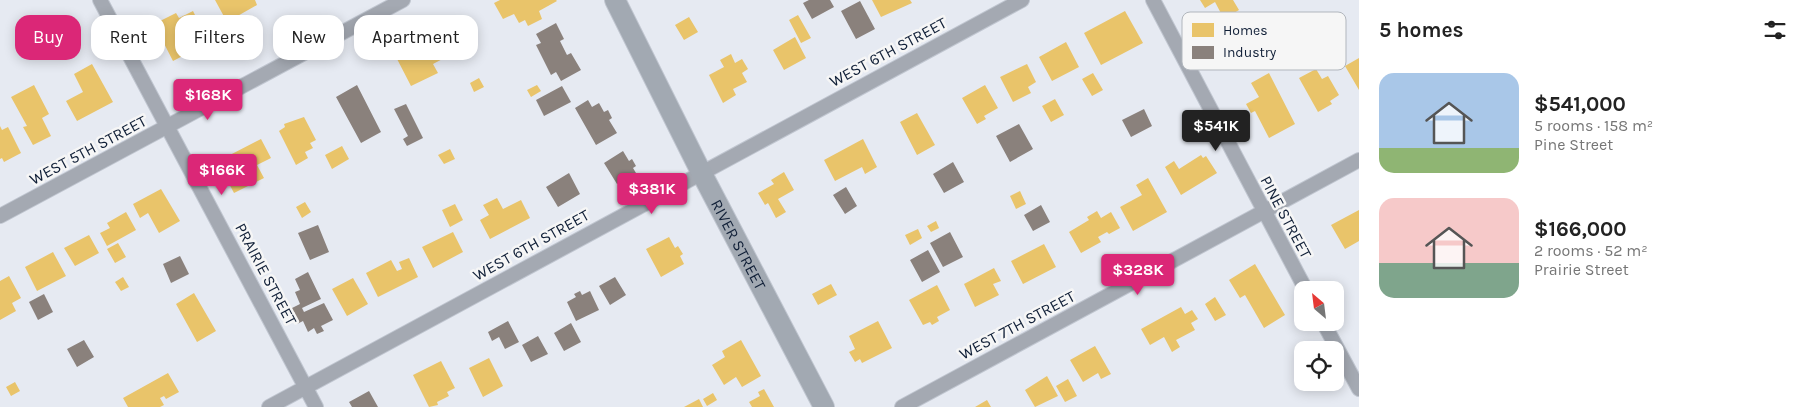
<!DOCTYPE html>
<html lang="en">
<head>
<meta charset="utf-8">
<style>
  body { margin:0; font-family:Karla,sans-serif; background:#f2f2f2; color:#222; height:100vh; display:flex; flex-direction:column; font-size:19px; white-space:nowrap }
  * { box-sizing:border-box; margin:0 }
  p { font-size:16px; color:#767676 }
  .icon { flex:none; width:28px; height:28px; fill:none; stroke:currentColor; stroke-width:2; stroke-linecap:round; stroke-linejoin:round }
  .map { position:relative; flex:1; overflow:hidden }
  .details { display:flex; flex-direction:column; background:#fff; width:450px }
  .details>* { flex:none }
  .guide { position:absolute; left:15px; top:15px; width:475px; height:45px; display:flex; gap:10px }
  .needle { width:32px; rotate:332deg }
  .tools { position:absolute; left:1294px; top:281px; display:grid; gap:10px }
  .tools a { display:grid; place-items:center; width:50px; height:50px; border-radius:10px; background:#fff; box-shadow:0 2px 12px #0003; font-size:25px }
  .price { position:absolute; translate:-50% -42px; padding:0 11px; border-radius:5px; background:#db2777; color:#fff; font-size:16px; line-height:32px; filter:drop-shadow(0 1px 2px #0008) }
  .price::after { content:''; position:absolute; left:50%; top:30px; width:15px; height:11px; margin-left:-8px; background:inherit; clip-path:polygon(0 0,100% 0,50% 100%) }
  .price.current { background:#222; color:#fff }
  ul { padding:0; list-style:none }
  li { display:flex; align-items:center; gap:15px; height:125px; padding:0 20px }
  li span { display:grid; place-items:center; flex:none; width:140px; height:100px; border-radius:15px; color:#555 }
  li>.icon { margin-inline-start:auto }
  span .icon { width:60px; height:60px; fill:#fffc; stroke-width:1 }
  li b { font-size:21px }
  h2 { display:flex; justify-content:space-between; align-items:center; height:60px; padding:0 20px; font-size:21px }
  .pill { padding:0 18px; border-radius:15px; background:#fff; box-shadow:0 2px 12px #0003; font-size:18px; line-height:45px }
  .pill.current { background:#db2777; color:#fff }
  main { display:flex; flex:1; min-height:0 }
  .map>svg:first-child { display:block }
  .homes { fill:#e9c46a }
  .industry { fill:#8a817c }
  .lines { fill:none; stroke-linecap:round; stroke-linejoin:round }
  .street-casing { stroke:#c0c6d0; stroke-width:16 }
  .secondary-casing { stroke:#c0c6d0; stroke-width:22 }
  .street { stroke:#a4a9b2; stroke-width:14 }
  .secondary { stroke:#a2a9b2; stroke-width:20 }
  .labels { text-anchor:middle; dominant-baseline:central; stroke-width:5; stroke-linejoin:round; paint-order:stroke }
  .street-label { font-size:16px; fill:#101f37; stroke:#f6f6f6 }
  .key { fill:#f6f6f6; stroke:#b1b6bd; stroke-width:1 }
  .key-label { font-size:14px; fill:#101f37 }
</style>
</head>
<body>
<main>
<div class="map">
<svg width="1359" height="407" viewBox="0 0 1359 407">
  <rect width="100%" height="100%" fill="#e6eaf2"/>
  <path class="homes" d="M215 0H255L257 5 227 22Z
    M500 0H556L557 1 539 11 542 19 528 26 525 20 519 23 514 14 503 19 494 3Z
    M872 0H910L912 3 881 17Z
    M1200 0H1233L1239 10 1224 19 1215 2 1205 8Z
    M193 11 202 29 193 33 200 47 173 61 154 24 176 13 179 18Z
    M1125 11 1143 43 1101 65 1084 33Z
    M798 15 811 38 801 43 789 20Z
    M689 17 698 32 684 40 675 25Z
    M440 34 450 55 433 64 438 73 411 86 396 57Z
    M795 37 806 58 784 70 773 50Z
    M1066 42 1079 67 1052 81 1039 57Z
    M731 54 735 63 742 59 748 69 742 73 747 82 733 89 736 95 723 103 709 75 724 67 720 60Z
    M1359 58V90L1345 66Z
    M92 64 113 102 77 121 66 101 83 92 74 74Z
    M1027 64 1036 82 1028 87 1031 93 1013 102 1000 77Z
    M1316 69 1322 79 1328 76 1339 95 1330 101 1332 104 1318 112 1299 78Z
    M1093 73 1103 90 1092 96 1082 79Z
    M1269 73 1295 124 1269 138 1255 111 1251 113 1246 104 1259 97 1251 83Z
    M479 78 484 87 474 92 470 83Z
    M34 85 49 114 42 118 51 136 33 145 23 127 27 126 11 97Z
    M537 85 541 91 531 97 527 90Z
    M985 85 998 108 984 116 986 119 977 124 962 98Z
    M1055 99 1064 115 1051 122 1042 106Z
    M917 113 935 145 917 155 900 122Z
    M304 117 316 140 310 143 313 148 305 152 308 158 296 165 279 131 285 127 284 124Z
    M0 126 2 130 8 127 21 153 4 162 2 158 0 159Z
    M261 139 271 158 257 165 264 178 234 193 225 176 234 171 226 157Z
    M863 139 877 167 865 174 862 167 835 181 824 160Z
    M342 146 349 159 332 169 325 155Z
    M450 149 455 159 444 164 438 155Z
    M1201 155 1203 158 1206 156 1217 173 1181 195 1165 167 1174 161 1179 169Z
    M784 172 794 190 778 199 786 212 776 218 768 203 765 205 758 193 774 184 771 180Z
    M1148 178 1167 212 1133 231 1120 207 1142 195 1136 185Z
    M161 189 180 221 159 233 148 213 140 218 133 204Z
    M1020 191 1026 204 1016 209 1010 196Z
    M497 198 503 209 521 200 530 218 490 239 480 220 489 215 483 205Z
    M305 202 311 212 302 218 296 207Z
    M455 204 463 220 450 227 442 210Z
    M1359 210V241L1345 249 1331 225Z
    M1097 211 1101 218 1111 212 1120 228 1109 234 1107 232 1098 237 1101 242 1081 253 1069 232 1089 220 1087 217Z
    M126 212 136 230 107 246 100 233 110 228 107 223Z
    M936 221 939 228 931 232 927 226Z
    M918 229 922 238 910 245 905 235Z
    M453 232 463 252 433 268 422 247Z
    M89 235 99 253 75 266 64 248Z
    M669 237 675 248 678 246 683 254 680 256 684 264 661 277 646 249Z
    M118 243 126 257 115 263 107 249Z
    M1044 244 1056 267 1023 284 1011 261Z
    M53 252 66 276 37 291 25 267Z
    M409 258 418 277 378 297 366 273 391 260 397 271 402 269 399 262Z
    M1255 264 1285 315 1264 328 1245 295 1240 298 1229 280Z
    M994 268 1001 281 993 284 999 295 975 307 964 284Z
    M9 276 21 298 12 303 16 311 0 320V281Z
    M123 277 129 287 121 291 115 282Z
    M353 278 368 304 347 316 332 289Z
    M831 284 837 295 818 305 812 294Z
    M937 285 950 310 937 317 939 321 932 325 930 322 923 325 909 300Z
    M194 293 216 331 197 342 176 304Z
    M1215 297 1226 315 1215 321 1205 304Z
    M1181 307 1185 314 1192 310 1198 319 1191 323 1195 330 1176 340 1180 347 1172 352 1164 337 1150 345 1141 329Z
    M878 321 892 348 862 363 860 359 855 362 849 352 855 349 849 336Z
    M741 340 761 376 742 387 736 377 724 385 712 365 725 357 722 351Z
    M1095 346 1111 374 1101 379 1098 373 1083 382 1070 360Z
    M489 358 503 386 483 397 469 368Z
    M441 361 455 388 447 392 449 396 437 402 438 405 429 407 413 375Z
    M168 373 179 392 166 399 164 396 160 398 164 405 160 407H128L123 398Z
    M1047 376 1058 396 1035 407 1025 390Z
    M1068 379 1077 396 1065 402 1056 386Z
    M15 382 20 391 11 396 6 387Z
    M764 389 774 407H752L749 402 760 396 758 392Z
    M713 393 717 400 707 406 703 399Z
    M699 399 703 407H684Z
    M987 400 991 407H975Z"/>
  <path class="industry" d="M809 0H830L834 7 812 19 803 3Z
    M860 1 875 29 856 39 841 11Z
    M556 23 564 39 560 41 567 55 571 53 581 70 561 81 556 72 551 75 536 45 541 43 536 34Z
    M357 85 381 132 361 143 336 97Z
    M562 86 571 102 544 116 536 100Z
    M588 100 592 107 599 103 604 112 608 110 612 118 609 120 617 133 596 145 575 108Z
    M406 104 423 138 407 146 403 139 408 136 394 109Z
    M1144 109 1152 126 1131 137 1122 120Z
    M1019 124 1033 149 1010 162 996 136Z
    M623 151 629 161 632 159 636 166 633 168 636 173 617 184 604 163Z
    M953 162 964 182 944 193 933 174Z
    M569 173 580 194 558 207 546 187Z
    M846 187 857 206 845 214 833 195Z
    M1041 205 1050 222 1033 231 1024 215Z
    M318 225 329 252 310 260 298 233Z
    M950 232 963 257 943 267 930 243Z
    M928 250 940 272 922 282 910 260Z
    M180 256 189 274 171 283 163 264Z
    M308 272 321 299 302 308 304 312 324 303 333 320 321 326 324 331 317 334 314 328 308 332 303 321 297 324 290 309 300 304 295 292 300 290 295 279Z
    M615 277 626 295 610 305 599 286Z
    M580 291 582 295 590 291 599 310 576 321 567 302 576 297 574 294Z
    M44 294 53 312 38 320 29 302Z
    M508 321 519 342 505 349 499 337 492 341 488 332Z
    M571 323 581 342 564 351 554 333Z
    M538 336 548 354 531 362 522 345Z
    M84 340 94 357 77 367 67 349Z
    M369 391 378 407H352L349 402Z"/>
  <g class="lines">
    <defs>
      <path id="street" d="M100 0 316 407
        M1153 0 1306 290
        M0 216 403 0
        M1323 322 1359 389
        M269 407 1022 0
        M902 407 1359 160"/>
      <g id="secondary">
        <path id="s1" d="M615 0 701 172 824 407"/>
      </g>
    </defs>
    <use href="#street" class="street-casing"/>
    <use href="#secondary" class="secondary-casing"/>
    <use href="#street" class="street"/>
    <use href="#secondary" class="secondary"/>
  </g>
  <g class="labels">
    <g class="street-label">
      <text transform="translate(888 52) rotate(-28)">WEST 6TH STREET</text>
      <text transform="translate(88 150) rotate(-28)">WEST 5TH STREET</text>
      <text transform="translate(1286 217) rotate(62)">PINE STREET</text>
      <text stroke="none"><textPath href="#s1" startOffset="274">RIVER STREET</textPath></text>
      <text transform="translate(531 245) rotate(-29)">WEST 6TH STREET</text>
      <text transform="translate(266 274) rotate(62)">PRAIRIE STREET</text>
      <text transform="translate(1017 325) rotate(-28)">WEST 7TH STREET</text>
    </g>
  </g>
  <rect x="1182" y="12" width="164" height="58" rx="8" class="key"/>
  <rect x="1192" y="23" width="22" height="14" fill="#e9c46a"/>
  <rect x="1192" y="46" width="22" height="13" fill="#8a817c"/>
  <g class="key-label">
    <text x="1223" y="35">Homes</text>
    <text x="1223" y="57">Industry</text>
  </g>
</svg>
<div class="tools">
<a><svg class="needle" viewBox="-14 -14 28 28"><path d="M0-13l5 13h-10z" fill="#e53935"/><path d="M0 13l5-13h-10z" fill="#767676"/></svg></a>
<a><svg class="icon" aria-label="locate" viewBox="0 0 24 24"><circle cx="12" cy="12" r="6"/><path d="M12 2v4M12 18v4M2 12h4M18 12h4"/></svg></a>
</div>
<b class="price" style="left:208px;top:121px">$168K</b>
<b class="price current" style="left:1216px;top:152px">$541K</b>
<b class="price" style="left:222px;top:196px">$166K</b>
<b class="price" style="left:652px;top:215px">$381K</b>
<b class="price" style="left:1138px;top:296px">$328K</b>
<div class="guide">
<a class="pill current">Buy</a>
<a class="pill">Rent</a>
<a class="pill">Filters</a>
<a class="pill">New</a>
<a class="pill">Apartment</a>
</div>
</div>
<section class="details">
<h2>5 homes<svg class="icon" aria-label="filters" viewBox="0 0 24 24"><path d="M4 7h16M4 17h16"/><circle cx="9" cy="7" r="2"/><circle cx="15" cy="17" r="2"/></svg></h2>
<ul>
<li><span style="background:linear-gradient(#a9c7e8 75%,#8fb573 0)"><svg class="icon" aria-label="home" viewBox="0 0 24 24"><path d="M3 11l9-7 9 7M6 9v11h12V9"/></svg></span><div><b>$541,000</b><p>5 rooms · 158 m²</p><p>Pine Street</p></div></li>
<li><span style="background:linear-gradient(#f6c9c9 65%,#7fa58c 0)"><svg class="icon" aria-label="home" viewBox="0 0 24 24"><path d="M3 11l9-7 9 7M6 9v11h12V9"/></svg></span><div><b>$166,000</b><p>2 rooms · 52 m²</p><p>Prairie Street</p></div></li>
</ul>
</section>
</main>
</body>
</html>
